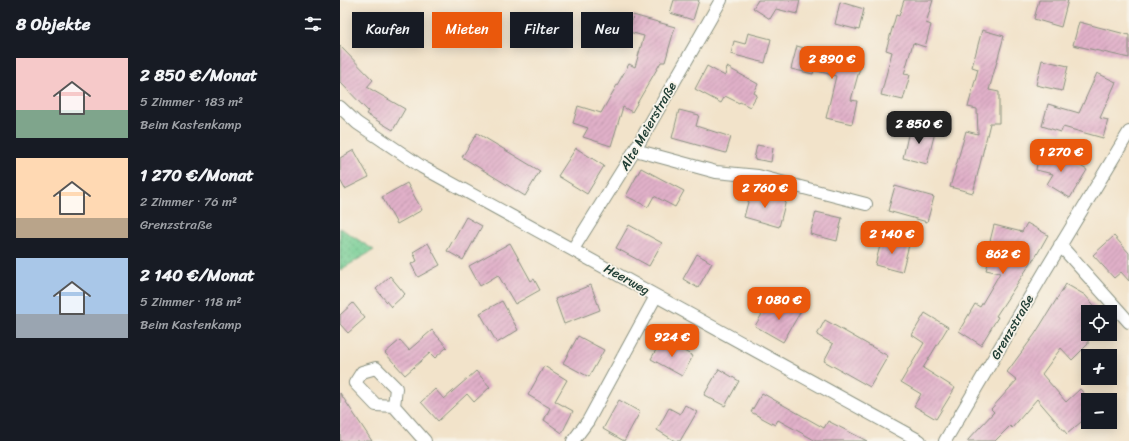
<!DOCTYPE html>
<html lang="de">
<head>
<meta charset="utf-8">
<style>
  body { margin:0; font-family:Sriracha,sans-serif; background:#242831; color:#f1f3f6; height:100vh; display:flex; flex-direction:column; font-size:15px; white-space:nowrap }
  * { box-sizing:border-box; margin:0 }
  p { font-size:13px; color:#9ea1a6 }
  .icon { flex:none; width:22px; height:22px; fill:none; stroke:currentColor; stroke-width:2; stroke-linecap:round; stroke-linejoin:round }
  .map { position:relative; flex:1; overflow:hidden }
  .panel { display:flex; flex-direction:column; background:#171b24; width:340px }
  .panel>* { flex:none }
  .guide { position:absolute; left:12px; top:12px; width:380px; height:36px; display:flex; gap:8px }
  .tools { position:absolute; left:741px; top:305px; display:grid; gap:8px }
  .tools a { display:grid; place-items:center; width:36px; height:36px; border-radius:0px; background:#171b24; box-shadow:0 2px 10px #0003; font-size:20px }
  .price { position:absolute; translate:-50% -34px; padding:0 9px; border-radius:8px; background:#ea580c; color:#fff; font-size:13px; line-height:26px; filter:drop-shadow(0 1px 2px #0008) }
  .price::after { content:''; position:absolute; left:50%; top:24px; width:12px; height:9px; margin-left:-6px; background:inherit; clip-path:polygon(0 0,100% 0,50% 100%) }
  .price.current { background:#222; color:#fff }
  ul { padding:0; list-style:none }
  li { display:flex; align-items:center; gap:12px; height:100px; padding:0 16px }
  li span { display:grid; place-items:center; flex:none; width:112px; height:80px; border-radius:0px; color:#555 }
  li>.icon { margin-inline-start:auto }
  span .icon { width:48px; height:48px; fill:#fffc; stroke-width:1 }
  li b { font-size:17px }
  h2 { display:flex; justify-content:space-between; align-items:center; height:48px; padding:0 16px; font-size:17px }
  .chip { padding:0 14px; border-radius:0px; background:#171b24; box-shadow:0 2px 10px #0003; font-size:14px; line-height:36px }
  .chip.current { background:#ea580c; color:#fff }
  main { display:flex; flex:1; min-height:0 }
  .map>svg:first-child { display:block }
  .grass { fill:url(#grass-dots); stroke:#498464 }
  .building { fill:url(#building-hatch) }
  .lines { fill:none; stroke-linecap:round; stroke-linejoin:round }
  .street-casing { stroke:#88907f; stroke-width:14 }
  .street { stroke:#fff; stroke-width:12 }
  .labels { text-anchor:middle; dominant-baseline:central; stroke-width:3.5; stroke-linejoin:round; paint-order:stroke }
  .street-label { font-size:13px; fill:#1f3d34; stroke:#f7f3e8 }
</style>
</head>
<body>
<main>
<section class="panel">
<h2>8 Objekte<svg class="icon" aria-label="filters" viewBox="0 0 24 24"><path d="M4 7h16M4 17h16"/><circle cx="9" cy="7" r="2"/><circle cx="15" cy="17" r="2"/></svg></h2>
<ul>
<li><span style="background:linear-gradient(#f6c9c9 65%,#7fa58c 0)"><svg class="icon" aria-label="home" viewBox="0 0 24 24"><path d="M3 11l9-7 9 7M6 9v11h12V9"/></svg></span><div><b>2 850 €/Monat</b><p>5 Zimmer · 183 m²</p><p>Beim Kastenkamp</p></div></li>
<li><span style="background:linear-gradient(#ffd9b3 75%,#b9a48a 0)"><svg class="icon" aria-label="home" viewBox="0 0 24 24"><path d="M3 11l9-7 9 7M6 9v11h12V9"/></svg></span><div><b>1 270 €/Monat</b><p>2 Zimmer · 76 m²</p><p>Grenzstraße</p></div></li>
<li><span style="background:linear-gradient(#a9c7e8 70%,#9aa5b1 0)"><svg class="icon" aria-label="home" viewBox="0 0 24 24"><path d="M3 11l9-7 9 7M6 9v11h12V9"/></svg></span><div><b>2 140 €/Monat</b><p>5 Zimmer · 118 m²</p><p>Beim Kastenkamp</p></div></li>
</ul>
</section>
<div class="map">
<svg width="789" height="441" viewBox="0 0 789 441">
  <defs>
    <pattern id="grass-dots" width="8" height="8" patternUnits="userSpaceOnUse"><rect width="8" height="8" fill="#73cc93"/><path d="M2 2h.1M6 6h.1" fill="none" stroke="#5ea779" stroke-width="1.8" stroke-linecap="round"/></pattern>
    <pattern id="building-hatch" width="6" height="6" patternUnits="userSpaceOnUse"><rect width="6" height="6" fill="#e1b0c9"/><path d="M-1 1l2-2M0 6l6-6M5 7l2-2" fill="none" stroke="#b690a4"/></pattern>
  </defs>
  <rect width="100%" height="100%" fill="#f7f3e8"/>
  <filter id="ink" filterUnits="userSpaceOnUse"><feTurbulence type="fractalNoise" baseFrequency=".025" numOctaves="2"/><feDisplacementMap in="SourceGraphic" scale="8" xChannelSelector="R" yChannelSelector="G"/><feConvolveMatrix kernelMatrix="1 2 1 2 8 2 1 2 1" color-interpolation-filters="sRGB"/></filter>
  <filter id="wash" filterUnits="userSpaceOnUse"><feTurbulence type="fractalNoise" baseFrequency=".012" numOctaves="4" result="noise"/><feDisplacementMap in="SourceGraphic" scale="16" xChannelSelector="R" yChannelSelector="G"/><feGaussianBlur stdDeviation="0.9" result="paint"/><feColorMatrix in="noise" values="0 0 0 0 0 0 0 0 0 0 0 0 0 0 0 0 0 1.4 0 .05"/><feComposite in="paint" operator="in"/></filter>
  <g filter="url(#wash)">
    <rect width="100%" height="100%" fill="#f2e3ca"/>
    <path class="grass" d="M0 228 34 250 0 270Z"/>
    <g id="blocks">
      <path class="building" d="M334 0H359L353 20 330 13Z
        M418 0H460L457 14 436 9 430 19 413 8Z
        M564 0H593L586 23 591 25 585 47 573 43 564 74 570 75 563 100 541 95 552 52 546 50 556 15 559 16Z
        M699 0H728L721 27 694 19Z
        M500 2 524 9 519 30 495 24Z
        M293 15 335 27 325 62H321L292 112 283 107 271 146 243 137 248 128 233 123 238 106 261 113 289 64 295 67 304 36 289 32Z
        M739 22 789 35V58L733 45Z
        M642 30 664 36 649 90 659 92V123H650L633 193 610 187 626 131 638 134 637 109 628 107 638 69 632 67Z
        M408 33 431 39 425 63 391 54 394 41 405 44Z
        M0 46 33 80 27 87 65 109 53 130 26 114 28 111 0 82Z
        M457 46 521 64 511 100 517 101 512 124 486 118 496 76 474 70 473 74 451 69Z
        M702 60 728 66 722 91 696 85Z
        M367 66 385 76 387 67 418 84 414 93 417 95 410 107 400 102 399 103 385 96 381 103 355 89Z
        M757 73 776 82 760 118 768 120 763 138 723 127 721 132 702 126 708 104 739 113Z
        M339 110 359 115 356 126 391 137 386 153 332 138Z
        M570 126 595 132 587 164 563 158Z
        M137 133 200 171 185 196 122 157Z
        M417 145 433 148 431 162 414 159Z
        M236 148 264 166 247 194 218 176Z
        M14 150 29 177 5 189 0 180V158Z
        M699 152 726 157 747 170 730 198 707 184 713 174 696 170Z
        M301 168 344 191 335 207 314 196 308 207 286 196Z
        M67 183 82 210 57 224 42 197Z
        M555 186 594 197 587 222 548 211Z
        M411 191 446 200 439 227 404 217Z
        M476 212 502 218 497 241 470 234Z
        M126 217 142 226 123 260 107 251Z
        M687 223 708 235 695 258H694L656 316 658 317 641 345 619 331 635 304 640 307 660 273 646 270 655 242 650 241 654 225 682 232Z
        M289 225 322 243 309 266 276 248Z
        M774 236 789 253V281L781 272 774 278 753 255Z
        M542 238 569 245 562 272 535 265Z
        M88 243 100 265 78 277 71 264 77 261 73 252Z
        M170 243 191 281 194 279 200 290 175 304 158 275 140 286 129 266Z
        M357 254 372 263 358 288 343 279Z
        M50 276 65 294 51 307 36 289Z
        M726 284 745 295 760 312H748V344L732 360 721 348 702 374 726 402 740 389 748 398V416L727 434 697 399 672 428 670 426 655 441H627L654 412 651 409 677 380 667 372 695 334Z
        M251 285 260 310 224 324 215 299Z
        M162 301 178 330 157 343 140 313Z
        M449 302 462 309 443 342 415 326 428 304 443 312Z
        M13 303 25 318 8 333 0 324V315Z
        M585 313 608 327 583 368 615 388 596 419 574 406 581 394 561 382 584 343 572 335Z
        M485 320 548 356 530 387 484 361 493 344 477 335Z
        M92 330 107 347 95 358 90 353 65 375 45 353 60 340 69 350Z
        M238 336 264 350 249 377 223 363Z
        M322 339 353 356 342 376 311 359Z
        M204 366 227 380 215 401 233 411 222 433 204 420 210 408 188 395Z
        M379 369 399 381 385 406 364 395Z
        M136 371 150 387 134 402 127 394 98 421 81 402 95 389 104 399Z
        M0 393 32 441H0Z
        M422 393 484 428 488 421 527 441H476L438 420 435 425 411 412Z
        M279 400 300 412 284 441 263 429Z
        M345 405 357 412 340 441H335L317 430 329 408 340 414Z"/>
    </g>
  </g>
  <g filter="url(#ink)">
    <use href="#blocks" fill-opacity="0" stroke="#88907f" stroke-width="1"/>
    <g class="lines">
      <defs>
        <path id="street" d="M0 107 17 123 82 167 580 441
          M295 150 376 172 418 176 526 204
          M720 245 789 322
          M233 249 295 150 381 0
          M54 406 56 388 36 368 22 372 15 383 36 405 54 406 85 441
          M233 441 248 421 316 296
          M605 441 705 271 789 132"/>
      </defs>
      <use href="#street" class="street-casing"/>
      <use href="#street" class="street"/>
    </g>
  </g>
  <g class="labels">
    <g class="street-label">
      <text transform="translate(308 126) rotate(-60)">Alte Meierstraße</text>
      <text transform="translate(287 279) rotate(29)">Heerweg</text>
      <text transform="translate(672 327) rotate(-60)">Grenzstraße</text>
    </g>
  </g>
</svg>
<div class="tools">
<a><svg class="icon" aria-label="locate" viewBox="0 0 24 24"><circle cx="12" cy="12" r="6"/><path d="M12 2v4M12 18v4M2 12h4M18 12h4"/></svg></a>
<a>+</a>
<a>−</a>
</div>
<b class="price" style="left:492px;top:80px">2 890 €</b>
<b class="price current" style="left:579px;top:145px">2 850 €</b>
<b class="price" style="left:721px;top:173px">1 270 €</b>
<b class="price" style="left:425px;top:209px">2 760 €</b>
<b class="price" style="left:552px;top:255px">2 140 €</b>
<b class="price" style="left:663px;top:275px">862 €</b>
<b class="price" style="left:439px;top:321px">1 080 €</b>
<b class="price" style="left:332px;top:358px">924 €</b>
<div class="guide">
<a class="chip">Kaufen</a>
<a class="chip current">Mieten</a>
<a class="chip">Filter</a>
<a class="chip">Neu</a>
</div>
</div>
</main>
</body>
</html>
